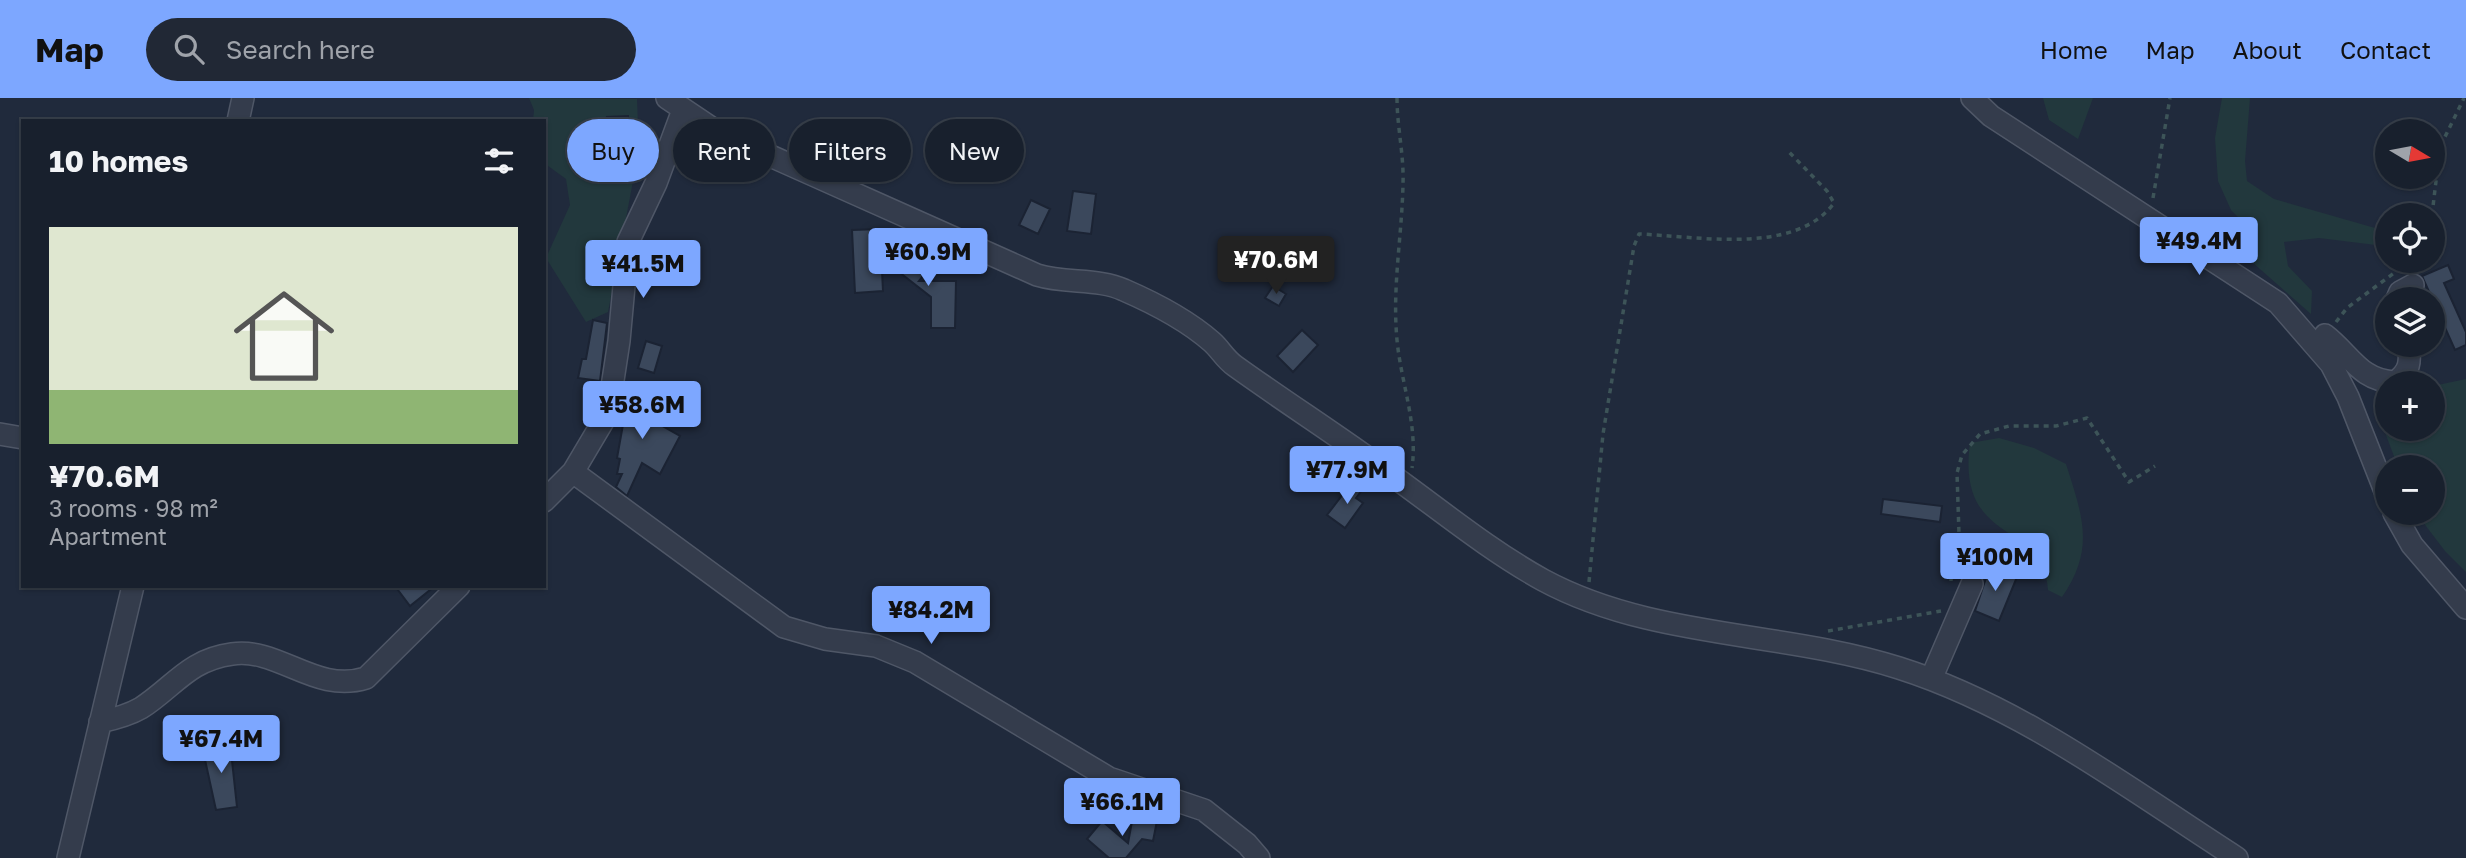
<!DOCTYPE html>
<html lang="en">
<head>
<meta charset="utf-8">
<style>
  body { margin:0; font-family:"Golos Text",sans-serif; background:#212835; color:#f1f3f6; height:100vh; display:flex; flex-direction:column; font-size:26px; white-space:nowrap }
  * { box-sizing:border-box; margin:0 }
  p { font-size:23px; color:#9fa3aa }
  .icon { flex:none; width:38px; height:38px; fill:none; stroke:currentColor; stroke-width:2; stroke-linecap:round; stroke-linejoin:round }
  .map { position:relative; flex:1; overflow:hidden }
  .panel { position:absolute; left:21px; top:21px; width:525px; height:469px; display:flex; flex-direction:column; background:#18202d; border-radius:0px; box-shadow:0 2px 5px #0004,0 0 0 2px #363e49 }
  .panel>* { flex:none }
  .guide { position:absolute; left:567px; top:21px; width:665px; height:63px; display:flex; gap:14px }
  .needle { width:46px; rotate:100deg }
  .buttons { position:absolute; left:2375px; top:21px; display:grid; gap:14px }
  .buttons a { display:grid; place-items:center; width:70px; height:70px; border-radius:50%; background:#18202d; box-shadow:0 2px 5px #0004,0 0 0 2px #363e49; font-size:35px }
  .price { position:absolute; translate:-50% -60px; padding:0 16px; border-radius:7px; background:#7da7ff; color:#111; font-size:23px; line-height:46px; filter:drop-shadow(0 2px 4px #0008) }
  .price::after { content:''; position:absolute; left:50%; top:42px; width:21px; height:16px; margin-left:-10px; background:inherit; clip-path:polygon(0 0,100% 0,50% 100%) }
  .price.active { background:#222; color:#fff }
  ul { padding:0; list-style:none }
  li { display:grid; align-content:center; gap:14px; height:371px; padding:0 28px }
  li span { display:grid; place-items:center; height:217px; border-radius:0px; color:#555 }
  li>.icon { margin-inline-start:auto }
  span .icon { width:126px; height:126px; fill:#fffc; stroke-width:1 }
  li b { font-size:30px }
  h2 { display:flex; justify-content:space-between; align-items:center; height:84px; padding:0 28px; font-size:30px }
  .chip { padding:0 24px; border-radius:32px; background:#18202d; box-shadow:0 2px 5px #0004,0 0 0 2px #363e49; font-size:24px; line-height:63px }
  .chip.active { background:#7da7ff; color:#111 }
  header { display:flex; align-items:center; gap:42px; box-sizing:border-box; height:98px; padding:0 35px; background:#7da7ff; color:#111 }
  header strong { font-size:33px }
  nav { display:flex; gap:38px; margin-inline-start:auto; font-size:24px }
  .search { width:490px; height:63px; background:#212835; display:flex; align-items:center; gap:18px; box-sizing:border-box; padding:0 24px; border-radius:38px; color:#9fa3aa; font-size:26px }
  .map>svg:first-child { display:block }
  .green { fill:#22383d }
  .building { fill:#3b485c; stroke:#1b2333; stroke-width:2 }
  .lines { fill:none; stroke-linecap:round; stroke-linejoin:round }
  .minor-casing { stroke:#4f5767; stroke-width:24 }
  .path { stroke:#3d5458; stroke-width:3.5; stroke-dasharray:5 5; stroke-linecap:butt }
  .minor { stroke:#343c4c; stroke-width:21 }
</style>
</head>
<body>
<header>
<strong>Map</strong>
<div class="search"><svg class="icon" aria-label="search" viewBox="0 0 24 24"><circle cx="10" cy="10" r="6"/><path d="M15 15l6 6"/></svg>Search here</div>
<nav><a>Home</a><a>Map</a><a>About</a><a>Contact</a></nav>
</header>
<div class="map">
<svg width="2466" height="760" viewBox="0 0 2466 760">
  <rect width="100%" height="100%" fill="#202a3c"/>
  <path class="green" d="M529 0 637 1 639 52 608 214 586 224 546 160 570 107 566 81 544 65V23H533L534 12Z
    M2043 0H2093L2078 41 2049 22Z
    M2222 0H2250L2245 63 2247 83 2274 101 2382 132 2376 147 2319 140 2284 144 2288 168 2312 193 2311 216 2252 164 2250 131 2231 112 2218 83 2215 40Z
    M2466 281V474L2445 453 2416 415H2432V369H2398L2383 329V300L2387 299V331H2432L2433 288Z
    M1999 340 2034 350 2066 366C2082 417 2096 450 2062 499L2048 492C2043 421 1956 448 1970 345Z"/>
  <path class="building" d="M628 18 629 53H608L607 19Z
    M881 41 899 44 893 72 875 69 876 64 860 61 863 43 880 46Z
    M1073 93 1096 96 1091 136 1067 133Z
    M1031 102 1050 111 1038 136 1019 127Z
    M880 131 883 193 855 195 852 132Z
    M897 146 929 170 919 183H956L955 230H931V199L885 163Z
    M2448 167 2454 181 2444 185 2466 234V247L2455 252 2422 178Z
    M1273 188 1286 196 1279 208 1265 200Z
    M593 222 607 225 600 283 578 280 582 261H586Z
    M1302 232 1318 247 1293 274 1277 258Z
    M646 243 662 248 654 275 638 270Z
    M629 293 654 298 650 321 680 338 660 376 642 365 627 398 616 389 622 376H617L620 361 617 360Z
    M1353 383 1363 391 1356 400 1363 405 1345 430 1327 417Z
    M1883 401 1942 408 1940 424 1881 416Z
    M1990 468 2017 479 1999 523 1975 513Z
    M395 488H435L410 508Z
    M230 644 237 709 216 712 202 648Z
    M1133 718 1157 723 1153 743 1142 741 1126 760H1109L1087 741 1102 723 1128 745Z"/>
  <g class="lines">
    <defs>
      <path id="minor" d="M667 0 719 35 1037 177C1066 186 1098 180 1124 192 1154 205 1187 222 1212 244 1220 251 1225 261 1235 268 1285 304 1337 337 1386 373 1438 410 1487 451 1543 482 1652 541 1784 533 1899 570 2022 609 2129 691 2237 760
        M1972 0 1991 18 2278 205 2331 266 2348 299 2387 398
        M238 23 243 0
        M2397 201 2400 194 2413 187
        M2325 237C2350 256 2360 283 2395 284 2410 274 2411 263 2408 247
        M0 336 23 340
        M573 374 784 529 825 541 876 548 915 564 1109 680 1204 712 1247 746 1259 760
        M544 403 573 374 608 315 619 243 628 144 656 85 683 12
        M2394 415 2412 447 2466 510
        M1931 581 1972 486
        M100 624C114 621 129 617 141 610 174 589 188 562 232 556 279 549 315 596 366 580L459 488
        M68 760 133 488"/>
    </defs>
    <use href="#minor" class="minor-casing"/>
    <path class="path" d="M1397 0C1397 29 1404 56 1403 86 1402 138 1392 189 1397 242 1401 285 1418 326 1412 370
      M2153 100 2170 0
      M2432 117 2440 49 2464 0
      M2336 224 2347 210 2410 163
      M1951 483 1952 464 1959 436 1957 375 1962 357 1980 336 2009 328H2056L2087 320 2129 384 2155 368
      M1589 484 1603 336 1634 148 1639 136C1696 138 1795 158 1834 105L1827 93 1789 54
      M1828 533 1941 513"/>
    <use href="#minor" class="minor"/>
  </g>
</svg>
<div class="buttons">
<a><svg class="needle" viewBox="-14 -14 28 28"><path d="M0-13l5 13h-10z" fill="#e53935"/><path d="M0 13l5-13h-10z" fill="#9fa3aa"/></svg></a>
<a><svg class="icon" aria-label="locate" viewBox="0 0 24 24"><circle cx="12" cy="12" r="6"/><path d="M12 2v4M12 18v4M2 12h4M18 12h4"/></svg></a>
<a><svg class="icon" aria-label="layers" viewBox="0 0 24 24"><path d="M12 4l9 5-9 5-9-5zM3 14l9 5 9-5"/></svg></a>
<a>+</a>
<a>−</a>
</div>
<b class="price" style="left:2199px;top:179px">¥49.4M</b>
<b class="price" style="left:928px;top:190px">¥60.9M</b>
<b class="price active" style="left:1276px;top:198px">¥70.6M</b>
<b class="price" style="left:643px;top:202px">¥41.5M</b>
<b class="price" style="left:642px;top:343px">¥58.6M</b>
<b class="price" style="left:1347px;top:408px">¥77.9M</b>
<b class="price" style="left:1995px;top:495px">¥100M</b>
<b class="price" style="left:931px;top:548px">¥84.2M</b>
<b class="price" style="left:221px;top:677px">¥67.4M</b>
<b class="price" style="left:1122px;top:740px">¥66.1M</b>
<div class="guide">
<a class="chip active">Buy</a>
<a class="chip">Rent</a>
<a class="chip">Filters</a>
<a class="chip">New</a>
</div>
<section class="panel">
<h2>10 homes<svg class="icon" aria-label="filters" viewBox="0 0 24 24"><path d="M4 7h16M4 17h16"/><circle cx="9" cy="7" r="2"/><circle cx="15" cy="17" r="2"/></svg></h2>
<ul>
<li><span style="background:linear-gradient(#dfe7d0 75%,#8fb573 0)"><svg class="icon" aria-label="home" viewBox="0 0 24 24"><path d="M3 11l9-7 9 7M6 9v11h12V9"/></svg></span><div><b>¥70.6M</b><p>3 rooms · 98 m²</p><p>Apartment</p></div></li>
</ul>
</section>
</div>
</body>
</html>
